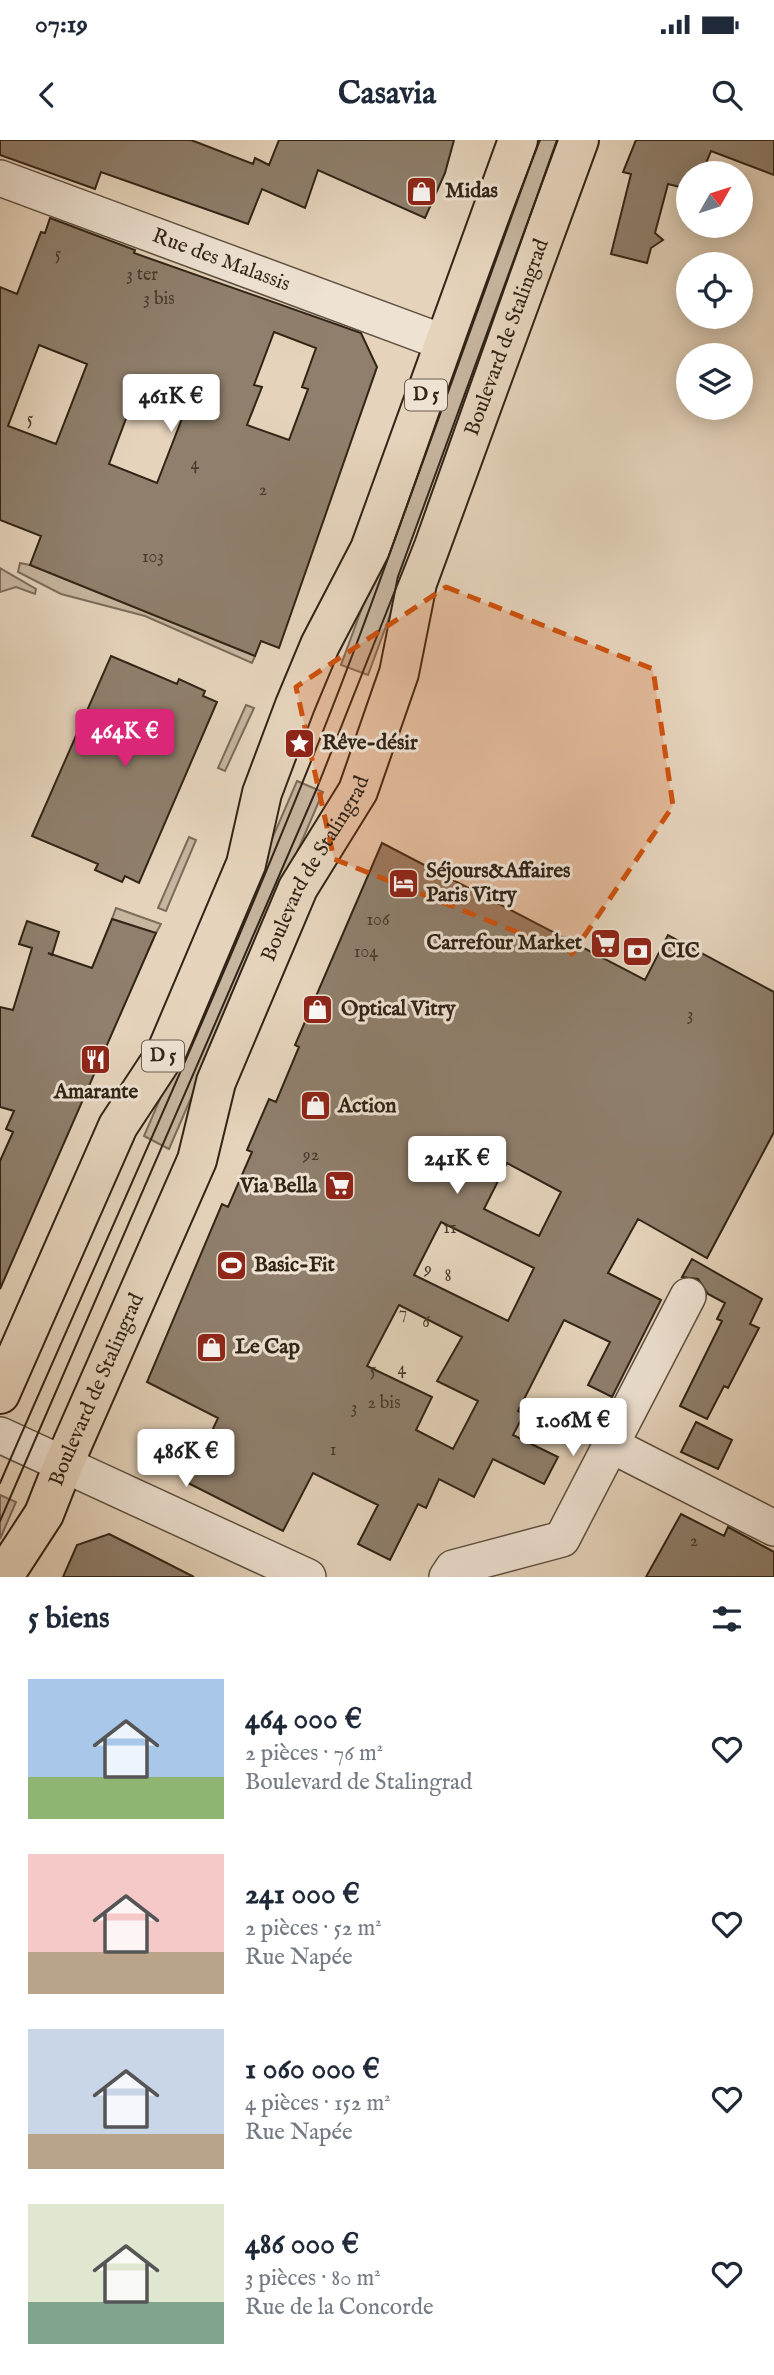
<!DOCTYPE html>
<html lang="fr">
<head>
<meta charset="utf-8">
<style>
  body { margin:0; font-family:"IM FELL English",serif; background:#f2f2f3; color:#1f2937; height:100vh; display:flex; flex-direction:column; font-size:26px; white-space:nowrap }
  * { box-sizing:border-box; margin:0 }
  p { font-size:23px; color:#747a83 }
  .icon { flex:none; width:38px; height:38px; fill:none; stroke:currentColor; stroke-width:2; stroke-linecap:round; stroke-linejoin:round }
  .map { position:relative; height:1437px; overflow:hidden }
  .details { display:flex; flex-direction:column; background:#fff; flex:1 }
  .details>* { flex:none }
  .needle { width:46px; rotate:51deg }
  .controls { position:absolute; left:676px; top:21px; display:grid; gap:14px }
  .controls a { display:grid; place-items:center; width:77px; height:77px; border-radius:50%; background:#fff; box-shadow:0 4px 18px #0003; font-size:35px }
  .price { position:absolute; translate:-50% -60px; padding:0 16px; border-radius:7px; background:#fff; color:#222; font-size:23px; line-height:46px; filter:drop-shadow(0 2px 4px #0008) }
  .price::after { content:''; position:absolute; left:50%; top:42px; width:21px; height:16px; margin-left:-10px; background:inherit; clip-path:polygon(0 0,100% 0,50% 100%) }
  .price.current { background:#db2777; color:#fff }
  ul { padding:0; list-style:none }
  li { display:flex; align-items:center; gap:21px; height:175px; padding:0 28px }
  li span { display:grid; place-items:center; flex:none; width:196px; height:140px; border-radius:0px; color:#555 }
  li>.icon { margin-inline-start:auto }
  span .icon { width:84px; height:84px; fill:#fffc; stroke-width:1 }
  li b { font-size:30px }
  h2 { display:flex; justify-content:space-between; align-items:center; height:84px; padding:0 28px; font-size:30px }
  .status { display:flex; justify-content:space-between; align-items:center; height:49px; padding:0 35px; background:#fff; direction:ltr }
  .status svg { height:19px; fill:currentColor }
  header { display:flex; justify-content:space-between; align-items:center; height:91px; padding:0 28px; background:#fff; font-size:32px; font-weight:700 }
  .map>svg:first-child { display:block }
  .green { fill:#c6b59f; stroke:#7c6c5a; stroke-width:2 }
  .building { fill:#8f7f6c; stroke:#312416; stroke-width:2; fill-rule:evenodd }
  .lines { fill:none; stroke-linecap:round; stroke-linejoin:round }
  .minor-casing { stroke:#5e503f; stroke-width:38 }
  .major-casing { stroke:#312416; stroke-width:42 }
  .minor { stroke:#eee2d3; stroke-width:35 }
  .major { stroke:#e5d3bb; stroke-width:38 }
  .tram { stroke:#312416; stroke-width:2 }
  .marked { fill:#cd510e; fill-opacity:0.2; stroke:#cd510e; stroke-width:5; stroke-dasharray:14 9; stroke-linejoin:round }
  .labels { text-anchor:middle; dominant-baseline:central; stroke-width:6; stroke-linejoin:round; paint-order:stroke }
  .number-label { font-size:18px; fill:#483b2c }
  .shield { fill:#eee2d3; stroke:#6a5d4f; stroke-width:2 }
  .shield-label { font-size:19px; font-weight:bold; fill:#312416 }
  .poi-label { font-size:21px; font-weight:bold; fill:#312416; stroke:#eee2d3; text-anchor:start }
  .street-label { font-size:21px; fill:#312416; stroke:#eee2d3 }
</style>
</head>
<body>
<div class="status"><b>07:19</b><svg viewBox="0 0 49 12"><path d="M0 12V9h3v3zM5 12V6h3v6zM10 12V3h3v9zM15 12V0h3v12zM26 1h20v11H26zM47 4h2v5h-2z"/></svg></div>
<header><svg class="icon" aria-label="back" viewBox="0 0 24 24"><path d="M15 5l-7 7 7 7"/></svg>Casavia<svg class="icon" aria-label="search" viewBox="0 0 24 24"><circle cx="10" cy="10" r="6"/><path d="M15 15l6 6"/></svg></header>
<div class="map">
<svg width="774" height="1437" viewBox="0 0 774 1437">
  <rect width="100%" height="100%" fill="#e5d3bb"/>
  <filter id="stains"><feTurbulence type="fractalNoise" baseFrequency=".00286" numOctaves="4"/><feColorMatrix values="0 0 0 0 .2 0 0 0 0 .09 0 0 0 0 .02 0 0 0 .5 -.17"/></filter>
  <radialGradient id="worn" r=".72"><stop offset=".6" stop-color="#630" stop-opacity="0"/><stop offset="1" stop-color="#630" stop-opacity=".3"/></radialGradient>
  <path class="green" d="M534 0H565L368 535 341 525Z
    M20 423 30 425 255 516 252 523 145 476 61 454 18 432Z
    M0 428 36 449 35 454 16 447 0 452Z
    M246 565 254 568 225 631 218 628Z
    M297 641 323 652 169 1009 144 996Z
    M189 697 196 700 166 771 158 768Z
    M116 768 161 784 156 793 112 779Z
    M0 1355 16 1362 0 1399Z"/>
  <path class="building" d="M0 0H191L253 24 255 18 269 25 279 0H454L445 33 425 78 318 30 305 68 262 49 248 84 101 32 95 49 0 15Z
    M636 0H774V35L711 11 702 33H688V49L668 44 655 93 663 100 651 108 647 123 611 114 631 34 623 32Z
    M50 78 135 110 134 113 361 193 377 227 279 508 261 501 255 516 30 425 41 396 0 380V147L17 154 41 92 45 93ZM274 192 316 208 302 247 308 249 289 300 247 285 262 247 254 245ZM39 205 87 224 56 304 8 286ZM139 244 188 263 157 343 109 324Z
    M111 516 177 544 179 539 205 551 203 556 217 562 139 743 125 736 122 742 95 730 98 724 32 696Z
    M382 703 645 840 668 795 774 852V992L707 1118 638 1079 608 1133 661 1160 612 1257 588 1245 610 1202 564 1180 518 1271 524 1274 513 1295 558 1317 544 1344 493 1319 474 1357 439 1339 426 1368 418 1364 390 1420 358 1404 378 1365 313 1333 283 1391 188 1343 218 1278 147 1242 222 1064 228 1067 252 1012 247 1010 269 959 276 962 299 907 295 905ZM507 1023 561 1052 539 1096 484 1069ZM441 1082 534 1128 508 1181 414 1135ZM399 1165 462 1197 437 1241 478 1261 453 1309 416 1290 432 1257 367 1226Z
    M112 779 156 793 0 1149V1021L13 992 6 989 14 971 0 967V867L13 870 32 808 19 804 27 781 59 792 52 815 48 813 92 828Z
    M692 1119 762 1159 750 1184 759 1188 728 1248 724 1246 707 1279 680 1266 722 1181 717 1179 725 1163 708 1154 698 1139 682 1137Z
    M696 1282 732 1300 718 1329 681 1312Z
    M681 1374 724 1396 728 1387 774 1412V1437H646Z
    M109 1394 147 1413 194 1437H63L77 1405Z"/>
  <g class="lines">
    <defs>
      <g id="minor">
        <path id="s1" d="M0 38 445 203"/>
        <path d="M0 1295 308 1437"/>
        <path d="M611 1305 774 1388"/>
        <path d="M447 1437 453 1428 562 1399 688 1156"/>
      </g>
      <g id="major">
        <path d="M0 1254 118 986 166 913 246 724 262 653 295 565 320 505 370 409 518 0"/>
        <path id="s2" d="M3 1437 44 1374 64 1323 197 1020 216 942 298 748 358 651 399 533 417 443 579 0"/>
      </g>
    </defs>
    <use href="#minor" class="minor-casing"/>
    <use href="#major" class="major-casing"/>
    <use href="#minor" class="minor"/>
    <use href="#major" class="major"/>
    <path class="tram" d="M0 1343C110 1089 226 838 327 581 403 389 464 192 540 0
      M0 1381 317 648 415 400 557 0"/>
  </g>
  <path class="marked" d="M446 447 653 529 673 666 572 814 334 719 296 547Z"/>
  <defs>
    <symbol id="shop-square" viewBox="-11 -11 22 22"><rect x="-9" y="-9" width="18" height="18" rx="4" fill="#8f2418" stroke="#eee2d3"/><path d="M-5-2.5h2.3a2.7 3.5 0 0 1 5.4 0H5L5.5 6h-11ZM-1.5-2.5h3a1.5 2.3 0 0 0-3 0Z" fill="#fff"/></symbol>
    <symbol id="sight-square" viewBox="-11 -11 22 22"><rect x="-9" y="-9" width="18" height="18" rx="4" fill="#8f2418" stroke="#eee2d3"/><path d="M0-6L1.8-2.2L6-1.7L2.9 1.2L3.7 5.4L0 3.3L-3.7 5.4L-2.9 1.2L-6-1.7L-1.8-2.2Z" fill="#fff"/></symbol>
    <symbol id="hotel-square" viewBox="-11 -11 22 22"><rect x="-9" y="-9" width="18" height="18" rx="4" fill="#8f2418" stroke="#eee2d3"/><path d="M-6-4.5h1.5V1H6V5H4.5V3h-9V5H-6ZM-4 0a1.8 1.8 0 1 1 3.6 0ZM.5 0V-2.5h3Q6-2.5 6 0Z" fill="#fff"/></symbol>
    <symbol id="supermarket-square" viewBox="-11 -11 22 22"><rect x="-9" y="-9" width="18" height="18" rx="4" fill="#8f2418" stroke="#eee2d3"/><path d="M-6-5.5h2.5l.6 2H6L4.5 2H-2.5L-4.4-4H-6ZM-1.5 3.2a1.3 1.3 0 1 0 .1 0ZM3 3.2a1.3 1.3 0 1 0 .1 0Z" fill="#fff"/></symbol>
    <symbol id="bank-square" viewBox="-11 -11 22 22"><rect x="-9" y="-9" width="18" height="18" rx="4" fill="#8f2418" stroke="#eee2d3"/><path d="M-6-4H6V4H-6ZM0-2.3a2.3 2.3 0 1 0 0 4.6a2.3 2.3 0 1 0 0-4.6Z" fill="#fff"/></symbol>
    <symbol id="restaurant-square" viewBox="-11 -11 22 22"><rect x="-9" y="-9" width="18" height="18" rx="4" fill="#8f2418" stroke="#eee2d3"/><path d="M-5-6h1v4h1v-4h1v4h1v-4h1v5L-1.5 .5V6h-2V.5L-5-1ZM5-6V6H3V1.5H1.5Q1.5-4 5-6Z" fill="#fff"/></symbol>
    <symbol id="stadium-square" viewBox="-11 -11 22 22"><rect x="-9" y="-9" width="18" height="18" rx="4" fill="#8f2418" stroke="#eee2d3"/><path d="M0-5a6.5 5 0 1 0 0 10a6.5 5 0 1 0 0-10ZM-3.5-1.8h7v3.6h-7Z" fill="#fff"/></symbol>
  </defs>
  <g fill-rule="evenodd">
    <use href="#shop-square" x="404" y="34" width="35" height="35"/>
    <use href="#sight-square" x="282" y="586" width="35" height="35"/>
    <use href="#hotel-square" x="386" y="726" width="35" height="35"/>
    <use href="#supermarket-square" x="588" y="786" width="35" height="35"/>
    <use href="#bank-square" x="620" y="794" width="35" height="35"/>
    <use href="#shop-square" x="300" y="852" width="35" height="35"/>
    <use href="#restaurant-square" x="78" y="902" width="35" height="35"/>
    <use href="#shop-square" x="298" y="948" width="35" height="35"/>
    <use href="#supermarket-square" x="322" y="1028" width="35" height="35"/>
    <use href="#stadium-square" x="214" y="1108" width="35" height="35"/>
    <use href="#shop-square" x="194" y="1190" width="35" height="35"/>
  </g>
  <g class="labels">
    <g class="number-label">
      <text x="58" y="114">5</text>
      <text x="142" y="135">3 ter</text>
      <text x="159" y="159">3 bis</text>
      <text x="30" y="279">5</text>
      <text x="195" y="324">4</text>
      <text x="263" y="350">2</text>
      <text x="153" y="417">103</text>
      <text x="378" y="780">106</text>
      <text x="366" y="812">104</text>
      <text x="690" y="875">3</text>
      <text x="311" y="1015">92</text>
      <text x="450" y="1088">11</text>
      <text x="428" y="1129">9</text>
      <text x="448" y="1136">8</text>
      <text x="403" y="1173">7</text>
      <text x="426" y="1182">6</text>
      <text x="402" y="1229">4</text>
      <text x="373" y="1230">5</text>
      <text x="384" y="1263">2 bis</text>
      <text x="354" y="1268">3</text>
      <text x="333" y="1310">1</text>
      <text x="694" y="1401">2</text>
    </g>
    <g class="shield">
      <rect x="405" y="239.5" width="42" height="31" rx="5"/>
      <rect x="142" y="900.5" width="42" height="31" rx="5"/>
    </g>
    <g class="shield-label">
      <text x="426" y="255">D 5</text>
      <text x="163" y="916">D 5</text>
    </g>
    <g class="poi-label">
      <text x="445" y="51">Midas</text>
      <text x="322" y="603">Rêve-désir</text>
      <text x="426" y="731">Séjours&amp;Affaires<tspan x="426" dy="24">Paris Vitry</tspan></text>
      <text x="582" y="803" text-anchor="end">Carrefour Market</text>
      <text x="661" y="811">CIC</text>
      <text x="341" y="869">Optical Vitry</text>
      <text x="96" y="952" text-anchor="middle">Amarante</text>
      <text x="338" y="966">Action</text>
      <text x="317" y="1046" text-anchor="end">Via Bella</text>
      <text x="254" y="1125">Basic-Fit</text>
      <text x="235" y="1207">Le Cap</text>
    </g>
    <g class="street-label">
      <text stroke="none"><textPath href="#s1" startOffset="236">Rue des Malassis</textPath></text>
      <text stroke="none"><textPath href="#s2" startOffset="1344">Boulevard de Stalingrad</textPath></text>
      <text stroke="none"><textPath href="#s2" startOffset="777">Boulevard de Stalingrad</textPath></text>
      <text stroke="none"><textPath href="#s2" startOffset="210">Boulevard de Stalingrad</textPath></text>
    </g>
  </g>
  <rect width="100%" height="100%" filter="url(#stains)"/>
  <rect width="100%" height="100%" fill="url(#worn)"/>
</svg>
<div class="controls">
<a><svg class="needle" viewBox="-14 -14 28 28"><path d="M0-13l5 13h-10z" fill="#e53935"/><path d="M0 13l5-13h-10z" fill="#747a83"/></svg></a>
<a><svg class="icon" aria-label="locate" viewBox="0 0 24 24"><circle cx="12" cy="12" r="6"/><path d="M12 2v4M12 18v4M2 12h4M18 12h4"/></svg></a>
<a><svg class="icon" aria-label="layers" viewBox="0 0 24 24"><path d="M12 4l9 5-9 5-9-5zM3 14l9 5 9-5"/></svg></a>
</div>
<b class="price" style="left:171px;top:294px">461K €</b>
<b class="price current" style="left:125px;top:629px">464K €</b>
<b class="price" style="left:457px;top:1056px">241K €</b>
<b class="price" style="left:573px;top:1318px">1.06M €</b>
<b class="price" style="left:186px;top:1349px">486K €</b>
</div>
<section class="details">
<h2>5 biens<svg class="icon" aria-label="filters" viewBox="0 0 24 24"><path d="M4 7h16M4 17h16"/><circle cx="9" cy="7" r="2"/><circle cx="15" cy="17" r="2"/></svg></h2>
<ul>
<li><span style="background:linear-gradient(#a9c7e8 70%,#8fb573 0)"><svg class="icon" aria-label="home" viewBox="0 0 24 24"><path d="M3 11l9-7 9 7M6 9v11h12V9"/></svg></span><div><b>464 000 €</b><p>2 pièces · 76 m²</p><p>Boulevard de Stalingrad</p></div><svg class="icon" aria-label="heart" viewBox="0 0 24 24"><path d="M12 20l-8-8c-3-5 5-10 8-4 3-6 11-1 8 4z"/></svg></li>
<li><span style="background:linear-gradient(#f6c9c9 70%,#b9a48a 0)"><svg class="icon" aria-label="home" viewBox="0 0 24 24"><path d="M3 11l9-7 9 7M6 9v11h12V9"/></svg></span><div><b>241 000 €</b><p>2 pièces · 52 m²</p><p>Rue Napée</p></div><svg class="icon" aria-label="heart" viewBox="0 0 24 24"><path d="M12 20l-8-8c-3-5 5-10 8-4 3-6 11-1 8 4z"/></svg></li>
<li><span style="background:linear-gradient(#c9d6e8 75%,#b9a48a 0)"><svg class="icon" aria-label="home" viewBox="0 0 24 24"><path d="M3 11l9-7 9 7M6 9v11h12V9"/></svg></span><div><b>1 060 000 €</b><p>4 pièces · 152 m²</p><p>Rue Napée</p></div><svg class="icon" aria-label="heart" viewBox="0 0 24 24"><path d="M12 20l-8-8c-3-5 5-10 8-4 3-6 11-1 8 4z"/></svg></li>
<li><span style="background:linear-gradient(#dfe7d0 70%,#7fa58c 0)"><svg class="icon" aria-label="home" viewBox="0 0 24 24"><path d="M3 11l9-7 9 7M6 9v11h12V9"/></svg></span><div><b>486 000 €</b><p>3 pièces · 80 m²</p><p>Rue de la Concorde</p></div><svg class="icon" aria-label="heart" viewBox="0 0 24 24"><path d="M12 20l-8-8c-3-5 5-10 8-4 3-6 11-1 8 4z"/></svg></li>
</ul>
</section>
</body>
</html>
